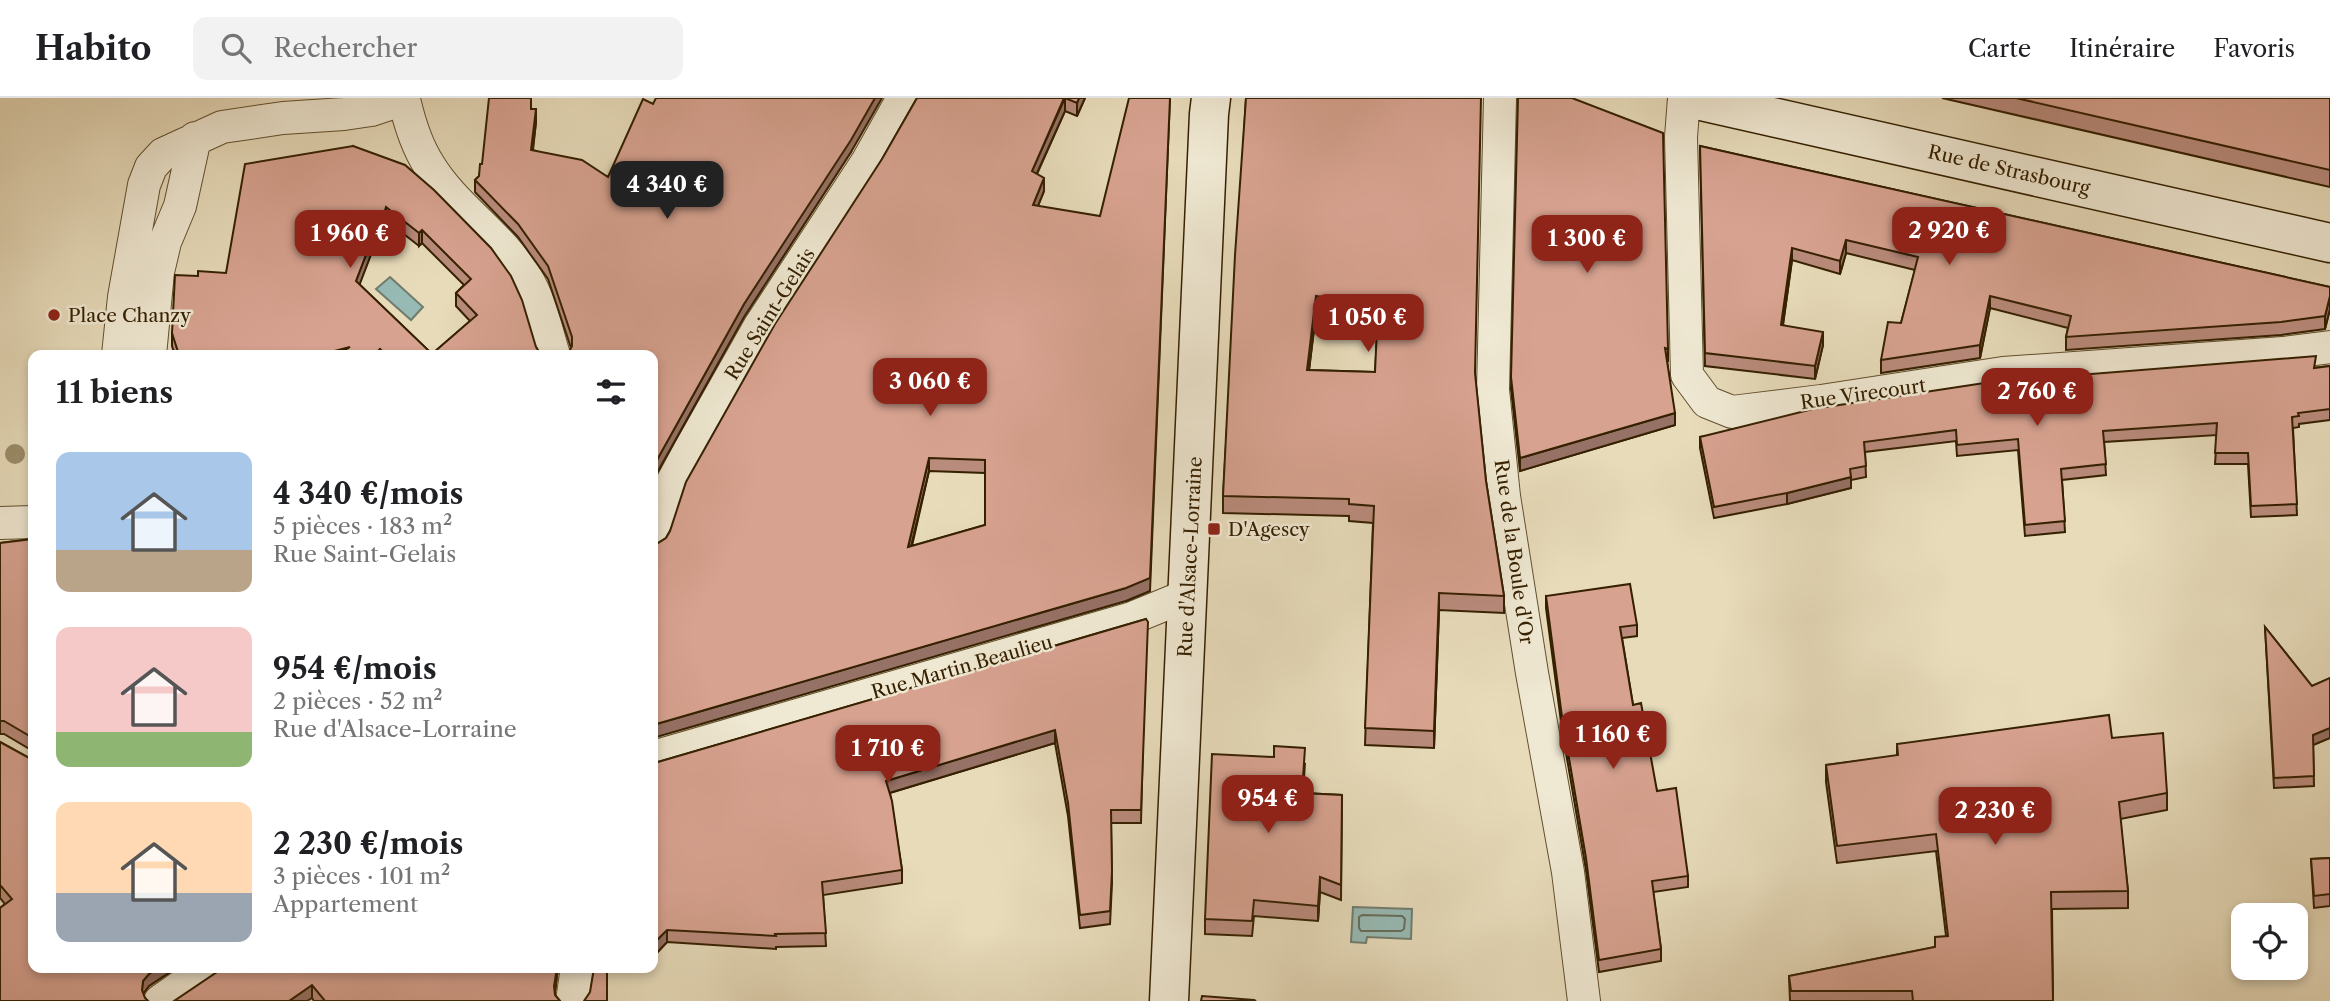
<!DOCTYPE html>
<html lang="fr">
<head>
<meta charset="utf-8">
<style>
  body { margin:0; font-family:"Libre Caslon Text",serif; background:#f2f2f2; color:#202124; height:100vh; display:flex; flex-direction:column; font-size:26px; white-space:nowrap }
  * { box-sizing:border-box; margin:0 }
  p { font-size:23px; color:#757577 }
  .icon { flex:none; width:38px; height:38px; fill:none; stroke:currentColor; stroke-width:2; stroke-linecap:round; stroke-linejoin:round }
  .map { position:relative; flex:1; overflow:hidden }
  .details { position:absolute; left:28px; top:252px; width:630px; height:623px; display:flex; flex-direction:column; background:#fff; border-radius:14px; box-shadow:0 4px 10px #0003 }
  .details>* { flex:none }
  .controls { position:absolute; left:2231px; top:805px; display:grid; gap:14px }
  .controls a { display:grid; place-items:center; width:77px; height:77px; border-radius:14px; background:#fff; box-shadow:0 4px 10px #0003; font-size:35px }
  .price { position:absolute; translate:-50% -60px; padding:0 16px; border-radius:14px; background:#8f2418; color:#fff; font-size:23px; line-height:46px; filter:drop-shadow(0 2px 4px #0008) }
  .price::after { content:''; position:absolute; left:50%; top:42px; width:21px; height:16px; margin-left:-10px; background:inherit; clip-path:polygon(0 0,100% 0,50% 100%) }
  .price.on { background:#222; color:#fff }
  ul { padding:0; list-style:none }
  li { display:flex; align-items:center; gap:21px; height:175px; padding:0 28px }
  li span { display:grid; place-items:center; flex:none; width:196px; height:140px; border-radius:14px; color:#555 }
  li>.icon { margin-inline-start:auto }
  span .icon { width:84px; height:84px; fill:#fffc; stroke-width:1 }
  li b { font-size:30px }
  h2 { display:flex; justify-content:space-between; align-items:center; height:84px; padding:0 28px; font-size:30px }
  header { display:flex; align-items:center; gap:42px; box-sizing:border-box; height:98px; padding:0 35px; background:#fff; border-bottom:2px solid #e0e0e0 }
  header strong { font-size:33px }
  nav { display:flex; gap:38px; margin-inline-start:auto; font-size:24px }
  .search { width:490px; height:63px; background:#f2f2f2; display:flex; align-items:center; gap:18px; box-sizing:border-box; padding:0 24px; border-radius:14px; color:#757577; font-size:26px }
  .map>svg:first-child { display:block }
  .water { fill:#97bab5; stroke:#707c6d; stroke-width:2 }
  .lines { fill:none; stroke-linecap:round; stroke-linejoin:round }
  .shore { stroke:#666d5a; stroke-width:2 }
  .street-casing { stroke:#624f2e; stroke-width:34 }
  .secondary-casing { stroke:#352000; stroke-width:41 }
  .street { stroke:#efe8d2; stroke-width:32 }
  .secondary { stroke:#efe8d2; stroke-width:38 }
  .tree { fill:#9b8e6b }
  .wall { fill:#b98b7c; stroke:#352000; stroke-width:2; fill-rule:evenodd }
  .shaded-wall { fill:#967165; stroke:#352000; stroke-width:2 }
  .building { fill:#d7a290; stroke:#352000; stroke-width:2; fill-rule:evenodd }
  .poi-dot { fill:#8f2418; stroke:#efe8d2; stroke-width:2.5 }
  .labels { text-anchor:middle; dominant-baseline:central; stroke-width:5; stroke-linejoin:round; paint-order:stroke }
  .street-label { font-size:19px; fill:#352000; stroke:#efe8d2 }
  .poi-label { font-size:19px; fill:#352000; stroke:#efe8d2; text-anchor:start }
</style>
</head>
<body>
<header>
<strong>Habito</strong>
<div class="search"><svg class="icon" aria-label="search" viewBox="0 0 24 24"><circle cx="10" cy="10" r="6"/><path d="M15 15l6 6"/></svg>Rechercher</div>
<nav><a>Carte</a><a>Itinéraire</a><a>Favoris</a></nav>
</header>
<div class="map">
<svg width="2330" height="903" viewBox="0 0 2330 903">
  <rect width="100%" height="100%" fill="#e7dbba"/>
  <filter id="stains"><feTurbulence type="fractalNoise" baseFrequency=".00286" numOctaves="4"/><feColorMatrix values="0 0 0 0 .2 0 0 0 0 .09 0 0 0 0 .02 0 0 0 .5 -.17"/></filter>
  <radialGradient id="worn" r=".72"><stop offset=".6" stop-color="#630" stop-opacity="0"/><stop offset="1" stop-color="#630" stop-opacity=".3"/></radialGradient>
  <path class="water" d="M390 179 423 209 411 222 376 191Z
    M1353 809 1412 811 1411 841 1367 839 1366 845 1351 844Z"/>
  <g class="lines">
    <path class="shore" d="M1362 817 1402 818 1405 821 1404 831 1401 833H1361L1359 830V819Z"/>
    <defs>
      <path id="street" d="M1500 0 1493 292 1504 398 1532 575 1568 774 1584 903
        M1684 0 1681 39 1687 277 1707 304 1732 314 1821 303 2003 275 2283 255 2330 249
        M404 1C409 23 416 47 429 67 455 110 501 137 527 181 541 204 546 232 554 257
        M118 257 124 199 144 87 151 69 163 56 222 29 283 20 344 16 371 12 404 1
        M150 257 158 174 165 144 180 108 195 40
        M0 425 33 424
        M653 440 669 390 689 353 759 229 867 64 903 0
        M653 659 1132 520 1188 497
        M160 903 207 870
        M572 903 577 870"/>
      <path id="secondary" d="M1688 0 2330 145
        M1169 903 1209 16 1211 0"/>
    </defs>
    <use href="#street" class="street-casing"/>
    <use href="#secondary" class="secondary-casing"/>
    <use href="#street" class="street"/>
    <use href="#secondary" class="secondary"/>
  </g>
  <circle class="tree" cx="15" cy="356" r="10"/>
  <path class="wall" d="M917 0H1085L1077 18 1065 13 1037 76 1044 93 1038 108 1150 493 1126 503 658 445 666 440ZM929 373 985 375V427L912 448Z
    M1246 0 1475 278 1486 383 1504 498V515L1439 512 1434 650 1365 647 1373 425 1349 423V418L1223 415V398ZM1316 215 1378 224 1375 274 1309 272Z
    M1518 0 1668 251V263H1667L1675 327 1520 373 1511 291Z
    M1942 0H2330V89Z
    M653 6 851 54 744 219 653 382 568 256 571 250 548 181 518 139 475 94V82L479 78 482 66 531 11 536 24 533 52 608 79Z
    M353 48 536 249 541 257H175L172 248V235L198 178 226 175ZM386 122 419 148 422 145 464 187 456 195V208L470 223 432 256 359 186 375 146H379Z
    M1700 48 2330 189V211L2325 231 2281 237 2066 252V239L2068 230 1990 210 1980 260 1881 275V262L1901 225 1915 172 1846 155 1840 176 1792 162 1783 227 1823 247 1815 281 1705 268Z
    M2330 268V322L2299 326V329L2293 330 2297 417 2251 419 2248 366H2215L2217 337 2104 344 2106 377 2062 382 2065 434 2025 438 2018 352 1957 358 1956 343 1865 354 1866 379 1851 382V390L1787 406 1714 420 1700 350V339Z
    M33 441V653L4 636H0V445Z
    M1546 498 1637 527V538L1622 540 1633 607 1657 693 1688 778V789L1653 794 1661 851V863L1599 874 1586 772 1562 631 1546 510Z
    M1146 521 1141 725H1111L1112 785 1110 826 1080 830 1068 718 1055 645 890 695 902 772V785L823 797 826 848 776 849V851L667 844 653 859V664H658Z
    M2265 529 2312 588 2330 580V640L2313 647 2314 688 2274 690Z
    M2112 640 2167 695V712L2120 721 2128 793V810L2052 811 2053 903H1790L1789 878 1935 849 1946 838 1936 753 1837 765 1826 684V667L1897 658V646Z
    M0 644 29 660 33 659V870H176L149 888 143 896 145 900 148 903H0V810L5 806 0 800Z
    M1305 665 1303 695 1342 697 1341 802 1320 794 1318 823 1254 818 1252 838 1205 836V821Z
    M2330 760V808L2314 810 2311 761Z
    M223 870H558L555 894V897L560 903H314L312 900Z"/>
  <path class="shaded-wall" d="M875 0H882L851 54 744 219 653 382V369L744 206Z
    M1065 0V13L1032 86V73Z
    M1079 0H1085L1077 18V5Z
    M1170 0 1150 493 1126 503 653 640V627L1126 490Z
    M536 11V24L531 65V52Z
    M1044 80V93L1033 120V107Z
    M386 109V122L379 146V134Z
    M422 132V145L419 148V135Z
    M375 133V146L356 196V183Z
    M1846 142V155L1840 176V163Z
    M1792 150V162L1781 240V227Z
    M1316 198V215L1307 289V272Z
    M1990 198V210L1980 260V247Z
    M2330 198V211L2325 231V218Z
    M1823 234V247L1815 281V268Z
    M350 249V257H319Z
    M380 251V257H374Z
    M1675 315V327L1520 373V360Z
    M929 360V373L908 461V449Z
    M1851 379V390L1787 406V395Z
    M1439 495V512L1434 650V633Z
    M2330 630V640L2313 647V637Z
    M1055 632V645L886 696V683Z
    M1320 779V794L1318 823V808Z
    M667 832V844L653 859V846Z
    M157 870H176L149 888 143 896 142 892 143 883 149 876Z
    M557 870H558L554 901V888Z
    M312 887V900L307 903H289Z"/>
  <path class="building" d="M489 0H531V11H536L531 52 582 62 608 79 643 1 653 6 656 0H875L851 42 744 206 653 369V257H566L568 256 572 248V239L548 168 518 126 475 82 479 78 480 66H482Z
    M917 0H1064L1032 73 1044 80 1033 107 1100 118 1129 0H1170L1150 480 1126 490 653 627V445H658L666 440 670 433 686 384 775 226 882 61ZM929 360 985 362V427L908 449Z
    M1065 0H1079L1077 5Z
    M1246 0H1481L1475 275 1486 383 1504 498 1439 495 1434 633 1365 630 1374 408 1349 406V401L1223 398 1235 157ZM1316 198 1378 207 1375 274 1307 272Z
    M1518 0H1572L1663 35 1668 251 1665 250 1675 315 1520 360 1511 279Z
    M2016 0H2330V72Z
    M353 48 405 67 434 92 491 150 511 178 522 202 536 249 541 257H386L380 251 374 257H337L350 249 319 257H179L172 235 175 177 198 178V173L226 175 245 66ZM386 109 419 135 422 132 471 181 456 195 477 217 432 256 356 183 375 133 379 134Z
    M1700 48 2330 189V198L2325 218 2281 224 2066 239 2071 218 1990 198 1980 247 1881 262 1888 224 1901 225 1918 159 1846 142 1840 163 1792 150 1781 227 1823 234 1815 268 1705 255Z
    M2316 258 2314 270 2330 268V311L2298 315 2299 318 2292 319 2297 406 2251 408 2248 355H2215L2217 325 2103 333 2106 366 2061 371 2065 423 2025 427 2018 341 1957 347 1956 332 1864 344 1866 368 1850 371 1851 379 1787 395 1714 409 1700 339 1813 311 1991 284Z
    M33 441V640L4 623H0V445Z
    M1630 486 1637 527 1620 529 1633 607 1641 605 1657 693 1676 690 1688 778 1652 783 1661 851 1599 862 1586 760 1562 619 1546 498Z
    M1146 521 1148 524 1141 712H1111L1112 773 1110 813 1080 817 1068 705 1055 632 886 683 892 703 902 772 822 784 826 835 775 836 776 838 667 832 653 846V664H658Z
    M2265 529 2312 588 2330 580V630L2313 637 2314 678 2274 680Z
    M2109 617 2112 640 2163 635 2167 695 2119 704 2128 793 2051 794 2053 903H1913L1912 893H1791L1789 878 1935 849V839L1948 838 1936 736 1837 748 1826 667 1898 657 1897 646Z
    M0 644 29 660 33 659V870H157L149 876 143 883 142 892 145 900 148 903H0V810L12 801 0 787Z
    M1274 648 1305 650 1302 695 1342 697 1341 787 1320 779 1318 808 1254 802 1252 823 1205 821 1212 656 1274 659Z
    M2330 760V796L2314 798 2311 761Z
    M223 870H557L554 888 555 897 560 903H325L312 887 289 903H174Z
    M594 870H607V903H584L590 894Z
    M1202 898 1254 902 1256 903H1201Z"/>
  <g class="poi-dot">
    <circle cx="54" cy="217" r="7"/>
    <rect x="1207" y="424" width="14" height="14" rx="3.5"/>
  </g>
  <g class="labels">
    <g class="street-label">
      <text transform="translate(2009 72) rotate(13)">Rue de Strasbourg</text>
      <text transform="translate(770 216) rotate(-58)">Rue Saint-Gelais</text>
      <text transform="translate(1863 296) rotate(-8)">Rue Virecourt</text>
      <text transform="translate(1514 454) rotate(82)">Rue de la Boule d'Or</text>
      <text transform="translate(1190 459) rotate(-87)">Rue d'Alsace-Lorraine</text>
      <text transform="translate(962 569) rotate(-16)">Rue Martin Beaulieu</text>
    </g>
    <g class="poi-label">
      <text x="68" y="217">Place Chanzy</text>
      <text x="1228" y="431">D'Agescy</text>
    </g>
  </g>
  <rect width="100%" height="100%" filter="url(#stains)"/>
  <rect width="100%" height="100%" fill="url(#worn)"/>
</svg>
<div class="controls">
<a><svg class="icon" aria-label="locate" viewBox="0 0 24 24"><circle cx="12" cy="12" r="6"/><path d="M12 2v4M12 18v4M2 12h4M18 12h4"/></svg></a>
</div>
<b class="price on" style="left:667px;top:123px">4 340 €</b>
<b class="price" style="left:1949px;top:169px">2 920 €</b>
<b class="price" style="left:350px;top:172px">1 960 €</b>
<b class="price" style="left:1587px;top:177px">1 300 €</b>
<b class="price" style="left:1368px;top:256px">1 050 €</b>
<b class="price" style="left:930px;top:320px">3 060 €</b>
<b class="price" style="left:2037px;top:330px">2 760 €</b>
<b class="price" style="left:1613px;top:673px">1 160 €</b>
<b class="price" style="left:888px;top:687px">1 710 €</b>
<b class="price" style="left:1268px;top:737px">954 €</b>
<b class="price" style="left:1995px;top:749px">2 230 €</b>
<section class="details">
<h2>11 biens<svg class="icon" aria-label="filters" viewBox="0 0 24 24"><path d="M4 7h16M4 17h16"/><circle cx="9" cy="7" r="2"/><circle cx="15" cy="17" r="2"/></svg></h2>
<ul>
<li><span style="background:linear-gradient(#a9c7e8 70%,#b9a48a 0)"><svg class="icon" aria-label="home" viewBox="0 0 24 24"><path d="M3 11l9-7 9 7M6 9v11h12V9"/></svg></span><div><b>4 340 €/mois</b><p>5 pièces · 183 m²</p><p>Rue Saint-Gelais</p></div></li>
<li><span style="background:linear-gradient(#f6c9c9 75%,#8fb573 0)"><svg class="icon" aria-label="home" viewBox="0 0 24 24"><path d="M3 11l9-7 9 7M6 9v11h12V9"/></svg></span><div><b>954 €/mois</b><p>2 pièces · 52 m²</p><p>Rue d'Alsace-Lorraine</p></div></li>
<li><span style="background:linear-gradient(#ffd9b3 65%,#9aa5b1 0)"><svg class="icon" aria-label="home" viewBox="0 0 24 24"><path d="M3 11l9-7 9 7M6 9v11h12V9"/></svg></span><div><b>2 230 €/mois</b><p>3 pièces · 101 m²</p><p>Appartement</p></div></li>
</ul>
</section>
</div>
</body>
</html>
